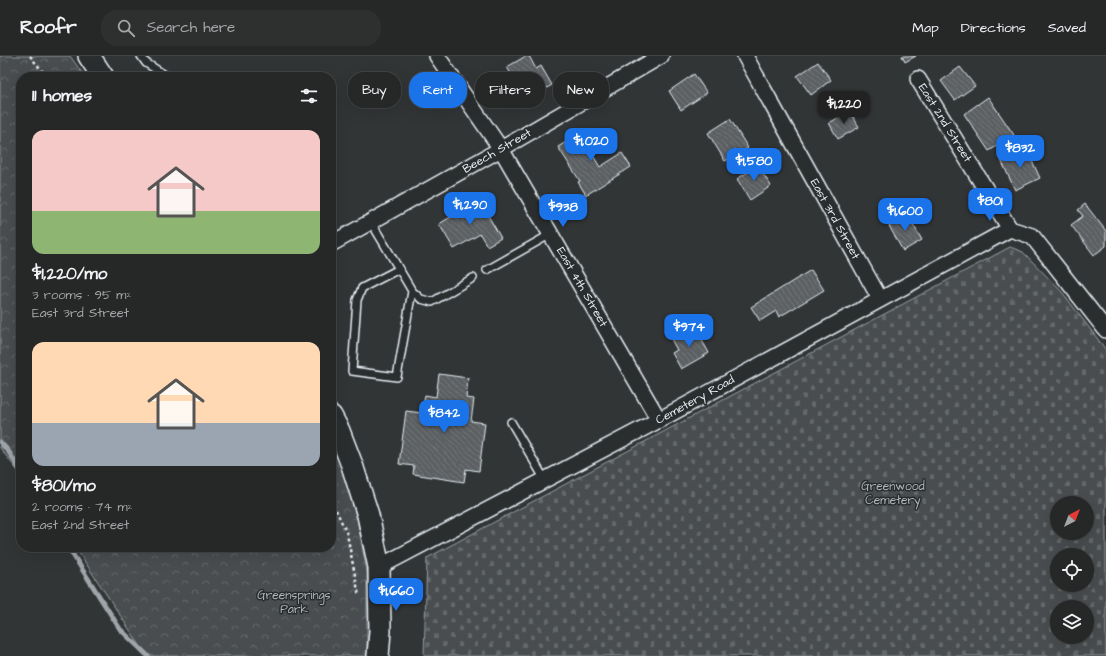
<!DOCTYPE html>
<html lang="en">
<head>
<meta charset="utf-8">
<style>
  body { margin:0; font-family:"Architects Daughter",sans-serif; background:#2e3030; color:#f1f3f6; height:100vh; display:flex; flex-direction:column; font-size:15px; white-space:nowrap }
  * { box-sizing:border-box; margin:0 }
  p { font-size:13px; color:#a4a6a8 }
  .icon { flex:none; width:22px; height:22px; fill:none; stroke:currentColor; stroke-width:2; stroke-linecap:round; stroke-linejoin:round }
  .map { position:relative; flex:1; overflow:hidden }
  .side { position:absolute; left:16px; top:16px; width:320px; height:480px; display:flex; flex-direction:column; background:#262828; border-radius:16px; box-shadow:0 4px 16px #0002,0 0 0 1px #424445 }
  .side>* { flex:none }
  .guide { position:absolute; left:348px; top:16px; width:380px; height:36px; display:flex; gap:8px }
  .needle { width:26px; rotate:42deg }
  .controls { position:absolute; left:1050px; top:440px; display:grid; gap:8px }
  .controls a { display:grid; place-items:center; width:44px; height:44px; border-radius:50%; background:#262828; box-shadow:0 4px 16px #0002,0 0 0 1px #424445; font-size:20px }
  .price { position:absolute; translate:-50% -34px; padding:0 9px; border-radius:8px; background:#1a73e8; color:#fff; font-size:13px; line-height:26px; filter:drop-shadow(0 1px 2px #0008) }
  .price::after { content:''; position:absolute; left:50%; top:24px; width:12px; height:9px; margin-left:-6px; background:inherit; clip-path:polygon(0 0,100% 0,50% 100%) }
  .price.current { background:#222; color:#fff }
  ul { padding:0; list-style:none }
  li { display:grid; align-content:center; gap:8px; height:212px; padding:0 16px }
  li span { display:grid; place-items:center; height:124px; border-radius:12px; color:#555 }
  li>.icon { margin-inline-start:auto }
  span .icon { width:72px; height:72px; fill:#fffc; stroke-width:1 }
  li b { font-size:17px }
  h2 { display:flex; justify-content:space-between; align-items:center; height:48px; padding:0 16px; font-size:17px }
  .tag { padding:0 14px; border-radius:16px; background:#262828; box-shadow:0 4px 16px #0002,0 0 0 1px #424445; font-size:14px; line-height:36px }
  .tag.current { background:#1a73e8; color:#fff }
  header { display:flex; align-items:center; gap:24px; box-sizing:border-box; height:56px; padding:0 20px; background:#262828; border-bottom:1px solid #424445 }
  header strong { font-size:19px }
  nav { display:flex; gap:22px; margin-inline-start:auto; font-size:14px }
  .search { width:280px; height:36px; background:#2e3030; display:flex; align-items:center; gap:10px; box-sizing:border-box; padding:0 14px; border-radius:16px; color:#a4a6a8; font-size:15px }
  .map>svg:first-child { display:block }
  .forest { fill:url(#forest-crowns); stroke:#989fa4 }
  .cemetery { fill:url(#cemetery-stones); stroke:#989fa4; fill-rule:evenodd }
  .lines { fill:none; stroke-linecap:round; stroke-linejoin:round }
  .stream { stroke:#9fa5aa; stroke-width:5 }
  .building { fill:url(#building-back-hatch); stroke:#e8f1f8 }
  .service-casing { stroke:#e8f1f8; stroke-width:10 }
  .minor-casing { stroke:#e8f1f8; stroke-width:18 }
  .secondary-casing { stroke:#e8f1f8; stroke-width:24 }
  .path { stroke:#e8f1f8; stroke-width:2.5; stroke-dasharray:3 3; stroke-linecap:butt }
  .service { stroke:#2a2d2e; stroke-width:7 }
  .minor { stroke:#2a2d2e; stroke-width:15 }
  .secondary { stroke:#2a2d2e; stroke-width:21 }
  .labels { text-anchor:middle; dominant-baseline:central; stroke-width:3; stroke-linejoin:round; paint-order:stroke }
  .street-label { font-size:12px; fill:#e8f1f8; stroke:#2a2d2e }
  .park-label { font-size:12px; fill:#b0b8bd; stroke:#2a2d2e }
</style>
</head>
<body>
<header>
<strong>Roofr</strong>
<div class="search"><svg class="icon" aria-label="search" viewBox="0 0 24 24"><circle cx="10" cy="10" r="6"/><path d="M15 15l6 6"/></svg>Search here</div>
<nav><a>Map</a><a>Directions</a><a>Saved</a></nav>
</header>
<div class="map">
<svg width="1106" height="600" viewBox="0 0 1106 600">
  <defs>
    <pattern id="forest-crowns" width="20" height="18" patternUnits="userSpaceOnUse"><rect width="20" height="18" fill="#494d4f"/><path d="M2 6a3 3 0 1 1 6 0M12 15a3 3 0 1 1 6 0" fill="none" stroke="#636769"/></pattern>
    <pattern id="cemetery-stones" width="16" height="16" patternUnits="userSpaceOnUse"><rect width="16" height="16" fill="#494d4f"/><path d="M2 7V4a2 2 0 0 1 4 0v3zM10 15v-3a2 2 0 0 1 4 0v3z" fill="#636769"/></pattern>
    <pattern id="building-back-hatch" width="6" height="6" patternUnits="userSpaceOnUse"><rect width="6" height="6" fill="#5c6063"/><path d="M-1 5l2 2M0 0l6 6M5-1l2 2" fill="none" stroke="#73777a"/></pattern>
  </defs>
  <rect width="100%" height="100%" fill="#323536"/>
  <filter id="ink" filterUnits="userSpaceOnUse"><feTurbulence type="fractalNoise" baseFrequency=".025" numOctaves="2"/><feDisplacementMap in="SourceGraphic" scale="8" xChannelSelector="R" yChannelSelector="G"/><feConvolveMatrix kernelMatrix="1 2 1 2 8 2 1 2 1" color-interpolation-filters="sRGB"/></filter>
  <g filter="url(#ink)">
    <path class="forest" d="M0 0H70L85 21H21V419L0 392Z
      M331 387 340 408 357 463 367 516V600H147L75 491H331Z"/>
    <path class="cemetery" d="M1010 191 1023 196 1062 236 1106 294V600H424L427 502ZM1057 447H1087V477H1057ZM1057 499H1087V529H1057ZM1057 551H1087V581H1057Z"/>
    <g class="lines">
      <path class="stream" d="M0 386 9 396 21 416
        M68 491 120 573 148 600"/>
    </g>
    <path class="building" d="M526 0H529L536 13 541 10 552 29 526 44 507 11Z
      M902 0H916L905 6Z
      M818 6 831 24 811 39 797 20Z
      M960 11 975 30 955 44 941 25Z
      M694 18 707 37 681 54 669 35Z
      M988 41 1014 79 989 95 964 58Z
      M850 55 859 71 838 83 829 67Z
      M730 63 748 92 725 105 708 77Z
      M587 73 600 93 592 98 600 111 622 97 631 111 586 139 578 126 580 125 558 91Z
      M1026 92 1040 122 1015 134 1001 104Z
      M756 107 771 130 750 144 737 123 748 116 746 114Z
      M479 144 501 182 487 190 480 178 454 193 439 168Z
      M1085 148 1106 175V190L1094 199 1071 169 1083 160 1078 154Z
      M907 158 922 184 903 195 888 168Z
      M811 214 824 234 779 261 776 255 760 265 751 251Z
      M694 270 709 297 681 313 672 297 677 294 671 283Z
      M439 318 468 322 466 342 474 343 471 365 485 367 479 415 466 413 464 426 413 418 414 410 399 408 406 355 422 357 425 339 436 341Z"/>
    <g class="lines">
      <defs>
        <path id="service" d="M141 0 146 7 168 21
          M371 166 399 213 362 232 357 244 352 315 397 321 412 235 399 213
          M487 214 551 178
          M412 235 421 243 432 246 473 222
          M511 366 545 424"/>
        <path id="minor" d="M437 0 501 93 659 364
          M745 0 880 243
          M918 23 1010 173 1032 180 1106 274
          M331 188 501 93 661 0
          M379 511 659 364 1010 173"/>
        <path id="secondary" d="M89 0 103 21
          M331 360 339 375 352 409 368 459 379 511 380 575 378 600"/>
      </defs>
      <use href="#service" class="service-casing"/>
      <use href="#minor" class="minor-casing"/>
      <use href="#secondary" class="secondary-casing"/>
      <path class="path" d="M30 0 47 21
        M331 443 347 478 359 540"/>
      <use href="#service" class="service"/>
      <use href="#minor" class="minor"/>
      <use href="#secondary" class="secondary"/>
    </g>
  </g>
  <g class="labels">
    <g class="street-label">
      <text transform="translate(945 67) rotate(58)">East 2nd Street</text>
      <text transform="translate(497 95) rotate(-30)">Beech Street</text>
      <text transform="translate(835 163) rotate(61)">East 3rd Street</text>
      <text transform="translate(582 231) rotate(60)">East 4th Street</text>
      <text transform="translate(695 344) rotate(-29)">Cemetery Road</text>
    </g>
    <g class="park-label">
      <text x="893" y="430">Greenwood<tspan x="893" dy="14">Cemetery</tspan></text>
      <text x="294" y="539">Greensprings<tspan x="294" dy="14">Park</tspan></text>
    </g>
  </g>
</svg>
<div class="controls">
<a><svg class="needle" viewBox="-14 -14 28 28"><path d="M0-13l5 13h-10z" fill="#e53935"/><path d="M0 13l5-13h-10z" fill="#a4a6a8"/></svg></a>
<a><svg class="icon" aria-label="locate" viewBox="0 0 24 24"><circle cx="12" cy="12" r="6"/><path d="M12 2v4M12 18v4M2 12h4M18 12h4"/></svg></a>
<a><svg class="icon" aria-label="layers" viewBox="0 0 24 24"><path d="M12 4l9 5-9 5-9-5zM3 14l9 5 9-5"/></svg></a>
</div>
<b class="price current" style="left:844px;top:69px">$1,220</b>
<b class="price" style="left:591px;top:106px">$1,020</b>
<b class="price" style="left:1020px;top:113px">$832</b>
<b class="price" style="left:754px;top:126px">$1,580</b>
<b class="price" style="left:990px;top:166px">$801</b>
<b class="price" style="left:470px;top:170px">$1,290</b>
<b class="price" style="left:563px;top:172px">$938</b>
<b class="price" style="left:905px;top:176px">$1,600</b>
<b class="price" style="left:689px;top:292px">$974</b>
<b class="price" style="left:444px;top:378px">$842</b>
<b class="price" style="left:396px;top:556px">$1,660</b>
<div class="guide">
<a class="tag">Buy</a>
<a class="tag current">Rent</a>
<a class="tag">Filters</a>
<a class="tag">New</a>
</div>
<section class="side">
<h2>11 homes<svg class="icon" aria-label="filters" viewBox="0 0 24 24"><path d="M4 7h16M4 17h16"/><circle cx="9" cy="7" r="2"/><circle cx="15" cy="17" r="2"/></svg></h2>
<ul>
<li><span style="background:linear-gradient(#f6c9c9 65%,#8fb573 0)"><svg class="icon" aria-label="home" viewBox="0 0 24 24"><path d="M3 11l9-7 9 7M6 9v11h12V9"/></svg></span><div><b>$1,220/mo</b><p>3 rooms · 95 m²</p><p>East 3rd Street</p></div></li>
<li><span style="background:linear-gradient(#ffd9b3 65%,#9aa5b1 0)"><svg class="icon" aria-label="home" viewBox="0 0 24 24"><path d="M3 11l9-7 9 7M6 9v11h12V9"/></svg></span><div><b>$801/mo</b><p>2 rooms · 74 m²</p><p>East 2nd Street</p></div></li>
</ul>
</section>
</div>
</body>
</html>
